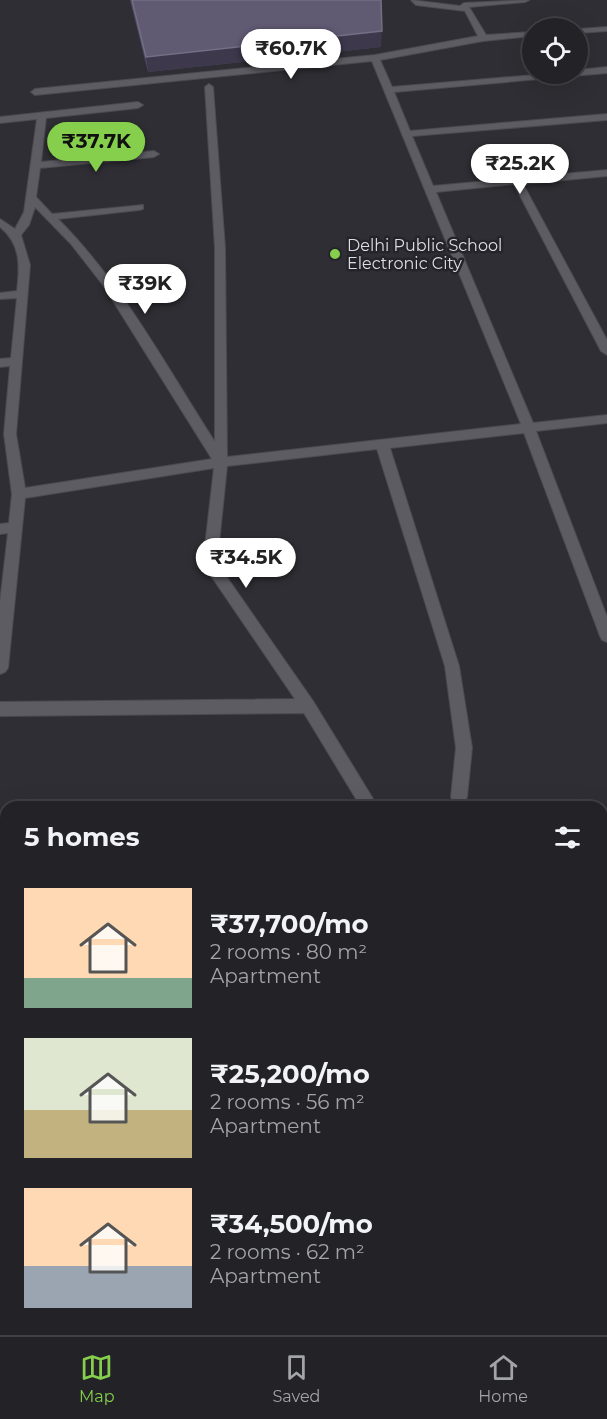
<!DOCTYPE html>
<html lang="en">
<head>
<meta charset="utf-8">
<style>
  body { margin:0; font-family:Montserrat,sans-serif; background:#2b2a2f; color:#f1f3f6; height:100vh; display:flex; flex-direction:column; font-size:22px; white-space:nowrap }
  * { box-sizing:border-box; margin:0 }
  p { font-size:20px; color:#a3a4a7 }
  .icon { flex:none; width:33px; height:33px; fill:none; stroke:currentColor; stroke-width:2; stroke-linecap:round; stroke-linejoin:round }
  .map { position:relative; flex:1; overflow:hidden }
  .drawer { position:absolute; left:0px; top:801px; width:608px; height:534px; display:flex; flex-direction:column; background:#232227; border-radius:18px 18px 0 0; box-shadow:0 6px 24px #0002,0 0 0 2px #403f44 }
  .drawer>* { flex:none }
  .buttons { position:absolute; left:522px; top:18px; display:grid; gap:12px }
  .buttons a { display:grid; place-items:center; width:66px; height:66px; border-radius:50%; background:#232227; box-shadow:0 6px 24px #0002,0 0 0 2px #403f44; font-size:30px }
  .price { position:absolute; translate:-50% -51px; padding:0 14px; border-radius:21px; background:#fff; color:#222; font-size:20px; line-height:39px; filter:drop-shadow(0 2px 3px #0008) }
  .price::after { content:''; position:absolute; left:50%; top:36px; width:18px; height:14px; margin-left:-9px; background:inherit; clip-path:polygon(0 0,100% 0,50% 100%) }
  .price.selected { background:#85cf4c; color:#111 }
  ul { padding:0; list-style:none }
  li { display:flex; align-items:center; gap:18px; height:150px; padding:0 24px }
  li span { display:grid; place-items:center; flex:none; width:168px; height:120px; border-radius:0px; color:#555 }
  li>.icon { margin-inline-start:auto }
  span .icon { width:72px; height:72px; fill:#fffc; stroke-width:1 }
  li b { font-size:26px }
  h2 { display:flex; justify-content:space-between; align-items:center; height:72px; padding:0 24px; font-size:26px }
  .tab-bar { display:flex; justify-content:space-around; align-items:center; height:84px; border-top:2px solid #403f44; background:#232227; font-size:16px; color:#a3a4a7 }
  .tab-bar a { display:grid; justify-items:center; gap:3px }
  .tab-bar .selected { color:#85cf4c }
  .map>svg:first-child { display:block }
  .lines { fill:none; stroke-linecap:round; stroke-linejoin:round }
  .street-casing { stroke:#4b4a50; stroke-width:2 }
  .street { fill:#5d5c63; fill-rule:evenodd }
  .wall { fill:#514a65 }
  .shaded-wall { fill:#3d384c }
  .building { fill:#605a73; stroke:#746f84; stroke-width:1.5 }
  .poi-dot { fill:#85cf4c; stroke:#25242a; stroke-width:2 }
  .labels { text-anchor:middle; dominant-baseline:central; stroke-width:5; stroke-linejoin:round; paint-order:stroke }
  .far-poi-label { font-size:16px; fill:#dfdee3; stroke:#25242a; text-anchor:start }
</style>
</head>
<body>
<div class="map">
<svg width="607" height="1335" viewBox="0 0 607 1335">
  <rect width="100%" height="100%" fill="#2f2e34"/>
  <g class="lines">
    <defs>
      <path id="street" d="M411 0 460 6 464 3 529 0 525 2 469 7 486 35 532 32V36L483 41 380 60 392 87 547 74H578V70L607 67V73L394 92 410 131 607 114V120L412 136 433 186 607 170V176L523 184 607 340V355L601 351 514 184 436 192 533 423 607 415V423L536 431 607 617V642L602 640 600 636 524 433 390 448 459 666 472 748 467 797 465 802 459 804 453 802 451 797 456 748 445 666 377 449 227 466 217 563 313 701 378 807H361L304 713 0 716V702L295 699 203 564 214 468 25 498 8 668 5 672 0 674V602L8 533 0 534V524L9 523 12 494 4 434 10 366 0 367V359L11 358 17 298 0 299V293L17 291C20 266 21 244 0 227V219L15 229 24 212 37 119 0 123V117L138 102 143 105 138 108 46 118 41 162 154 151 159 154 154 157 40 168 36 197 52 214 143 205V209L139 210 58 219C122 283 166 366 215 442V248L205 87 209 84 213 87 225 248 227 457 521 424 372 61 35 95 31 92 35 89 375 55 478 36 465 11 416 5ZM35 207 71 244 103 285 212 459 25 488 16 434 30 265 21 235 29 225Z
        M607 27V31L578 33V29Z
        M376 1329H398L399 1335H377Z"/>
    </defs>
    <use href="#street" class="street-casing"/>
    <use href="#street" class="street"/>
  </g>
  <path class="wall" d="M130 0H381V47L148 72Z"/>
  <path class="shaded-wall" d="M382 31 381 47 148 72 146 57Z"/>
  <path class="building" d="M132 0H381L382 31 146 57Z"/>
  <circle class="poi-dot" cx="335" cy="254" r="6"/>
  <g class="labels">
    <g class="far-poi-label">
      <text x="347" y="245">Delhi Public School<tspan x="347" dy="18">Electronic City</tspan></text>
    </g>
  </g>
</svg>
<div class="buttons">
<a><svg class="icon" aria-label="locate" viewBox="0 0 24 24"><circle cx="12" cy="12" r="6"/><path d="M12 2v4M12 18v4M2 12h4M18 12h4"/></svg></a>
</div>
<b class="price" style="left:291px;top:80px">₹60.7K</b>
<b class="price selected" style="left:96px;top:173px">₹37.7K</b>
<b class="price" style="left:520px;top:195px">₹25.2K</b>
<b class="price" style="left:145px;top:315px">₹39K</b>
<b class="price" style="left:246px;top:589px">₹34.5K</b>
<section class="drawer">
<h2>5 homes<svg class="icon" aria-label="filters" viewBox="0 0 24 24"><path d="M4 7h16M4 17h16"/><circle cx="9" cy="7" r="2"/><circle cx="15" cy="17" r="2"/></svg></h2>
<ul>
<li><span style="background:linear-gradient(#ffd9b3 75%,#7fa58c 0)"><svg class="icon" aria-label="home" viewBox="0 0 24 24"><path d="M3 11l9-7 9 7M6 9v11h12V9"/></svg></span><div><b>₹37,700/mo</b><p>2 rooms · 80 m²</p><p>Apartment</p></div></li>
<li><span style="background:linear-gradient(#dfe7d0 60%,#c2b280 0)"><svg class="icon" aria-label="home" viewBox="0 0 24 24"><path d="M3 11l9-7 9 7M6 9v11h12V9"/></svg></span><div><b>₹25,200/mo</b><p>2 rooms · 56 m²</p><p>Apartment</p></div></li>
<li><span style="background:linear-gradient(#ffd9b3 65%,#9aa5b1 0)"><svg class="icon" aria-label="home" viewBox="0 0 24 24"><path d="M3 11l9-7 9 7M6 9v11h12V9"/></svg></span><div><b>₹34,500/mo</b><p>2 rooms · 62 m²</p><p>Apartment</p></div></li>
</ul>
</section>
</div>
<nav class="tab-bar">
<a class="selected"><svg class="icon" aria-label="map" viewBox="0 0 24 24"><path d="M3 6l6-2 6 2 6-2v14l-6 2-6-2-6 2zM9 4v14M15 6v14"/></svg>Map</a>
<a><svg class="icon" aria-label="saved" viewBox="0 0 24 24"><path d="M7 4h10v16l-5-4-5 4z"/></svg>Saved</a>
<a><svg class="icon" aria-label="home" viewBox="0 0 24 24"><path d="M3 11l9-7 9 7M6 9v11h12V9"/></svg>Home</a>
</nav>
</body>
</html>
